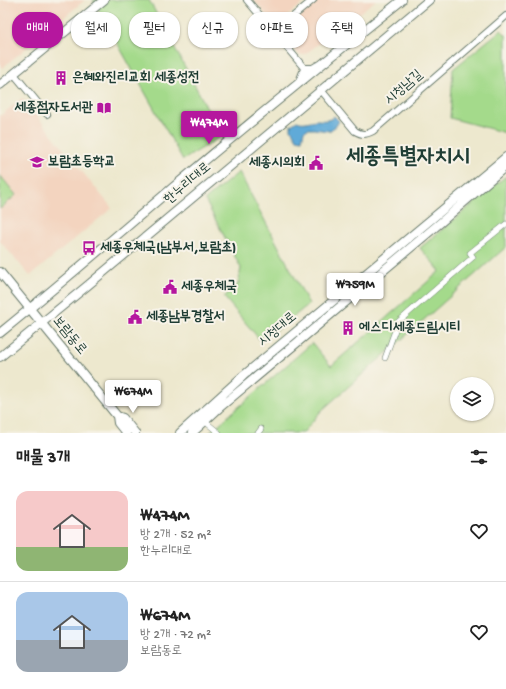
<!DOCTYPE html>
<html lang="ko">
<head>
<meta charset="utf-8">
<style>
  body { margin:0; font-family:"Gochi Hand","Poor Story",sans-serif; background:#f6f6f6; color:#222; height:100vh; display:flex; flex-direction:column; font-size:15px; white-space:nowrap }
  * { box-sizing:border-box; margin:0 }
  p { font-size:13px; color:#767676 }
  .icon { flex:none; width:22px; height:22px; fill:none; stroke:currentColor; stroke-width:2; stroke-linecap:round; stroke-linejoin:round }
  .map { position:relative; height:433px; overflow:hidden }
  .details { display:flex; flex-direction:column; background:#fff; flex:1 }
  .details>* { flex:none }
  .banner { position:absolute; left:12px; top:12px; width:482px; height:36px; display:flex; gap:8px }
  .fabs { position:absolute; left:450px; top:377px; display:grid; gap:8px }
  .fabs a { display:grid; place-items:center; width:44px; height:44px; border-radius:50%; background:#fff; box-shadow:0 1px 3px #0004; font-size:20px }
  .price { position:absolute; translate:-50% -34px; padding:0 9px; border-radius:4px; background:#fff; color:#222; font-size:13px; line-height:26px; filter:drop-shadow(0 1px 2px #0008) }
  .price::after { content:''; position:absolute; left:50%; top:24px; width:12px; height:9px; margin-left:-6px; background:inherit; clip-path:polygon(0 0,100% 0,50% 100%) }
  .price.active { background:#b5179e; color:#fff }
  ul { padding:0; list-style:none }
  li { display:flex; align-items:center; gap:12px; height:100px; padding:0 16px }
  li+li { border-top:1px solid #e0e0e0 }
  li span { display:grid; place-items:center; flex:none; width:112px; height:80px; border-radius:12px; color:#555 }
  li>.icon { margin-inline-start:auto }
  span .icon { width:48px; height:48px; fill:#fffc; stroke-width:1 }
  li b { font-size:17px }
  h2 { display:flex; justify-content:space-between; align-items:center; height:48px; padding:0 16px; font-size:17px }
  .chip { padding:0 14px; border-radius:16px; background:#fff; box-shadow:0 1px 3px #0004; font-size:14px; line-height:36px }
  .chip.active { background:#b5179e; color:#fff }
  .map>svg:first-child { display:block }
  .built { fill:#f3d4bf }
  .green { fill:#a4da8b; stroke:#628c60 }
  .water { fill:#60aad8; stroke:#407486 }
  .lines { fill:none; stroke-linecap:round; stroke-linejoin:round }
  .pedestrian-casing { stroke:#67796a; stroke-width:6 }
  .minor-casing { stroke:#67796a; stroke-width:8 }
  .tertiary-casing { stroke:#67796a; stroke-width:10 }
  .pedestrian { stroke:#fff; stroke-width:5 }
  .minor { stroke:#fff; stroke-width:6 }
  .tertiary { stroke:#fff; stroke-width:8 }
  .labels { text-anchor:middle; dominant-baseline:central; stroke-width:4; stroke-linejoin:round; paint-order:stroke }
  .poi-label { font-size:14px; font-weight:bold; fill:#1f3d34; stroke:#f7f3e8; text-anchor:start }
  .street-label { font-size:14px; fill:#1f3d34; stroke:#f7f3e8 }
  .town-label { font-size:22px; font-weight:bold; fill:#1f3d34; stroke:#f7f3e8 }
</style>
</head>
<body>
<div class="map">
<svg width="506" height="433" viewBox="0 0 506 433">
  <rect width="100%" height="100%" fill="#f7f3e8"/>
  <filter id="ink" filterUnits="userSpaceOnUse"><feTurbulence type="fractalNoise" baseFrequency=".025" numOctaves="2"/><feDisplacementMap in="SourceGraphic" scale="8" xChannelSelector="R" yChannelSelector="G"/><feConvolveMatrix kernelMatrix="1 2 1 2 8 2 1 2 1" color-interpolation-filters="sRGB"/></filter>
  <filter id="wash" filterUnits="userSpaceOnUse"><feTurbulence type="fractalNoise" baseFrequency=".012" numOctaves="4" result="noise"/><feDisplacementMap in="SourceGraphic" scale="16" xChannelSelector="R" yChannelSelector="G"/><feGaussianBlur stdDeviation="0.9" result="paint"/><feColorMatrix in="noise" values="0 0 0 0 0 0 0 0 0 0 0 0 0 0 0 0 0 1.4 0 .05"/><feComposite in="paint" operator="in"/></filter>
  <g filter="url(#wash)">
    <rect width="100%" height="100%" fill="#ede8ce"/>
    <path class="built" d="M0 0H85L2 68 0 65Z
      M253 0H307L278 24 272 21Z
      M319 0H376L304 55 298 54 283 33 284 29Z
      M22 98 112 208 30 276 0 241V116Z"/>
    <path class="green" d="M93 0H149L222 136 183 160Z
      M501 30 506 35V133L450 118 453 69Z
      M239 172 309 304 281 327 260 340 224 297 238 284 241 268 205 200Z
      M0 175 16 195 0 209Z
      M506 176V247L321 411 303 433H209L312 343 331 366 440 271 420 248Z"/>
    <path class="water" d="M334 116 339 121 336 126 329 131 314 129H308L304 131 302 140 297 139 291 129V125L297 121C304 124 308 121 316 120 323 120 329 122 334 116Z"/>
  </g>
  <g filter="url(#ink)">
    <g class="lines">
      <defs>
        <path id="pedestrian" d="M385 358 398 322 473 257 470 253 506 224
          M208 424 219 433
          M258 433 261 429"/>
        <path id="minor" d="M247 0 305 69
          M274 32 313 0
          M14 74 47 114
          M321 90 355 131C362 135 365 135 373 131L506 16"/>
        <path id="tertiary" d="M300 82 305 69H313L318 66
          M0 85 104 0
          M0 272 117 416
          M0 333C58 286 114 238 171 189 247 125 324 62 402 0
          M0 357 87 286 429 0
          M117 416 123 418 135 433
          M117 416 118 423 126 433
          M180 433 243 376 506 157
          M192 433 219 408 440 223 506 166"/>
      </defs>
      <use href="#pedestrian" class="pedestrian-casing"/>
      <use href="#minor" class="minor-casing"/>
      <use href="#tertiary" class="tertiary-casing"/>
      <use href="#pedestrian" class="pedestrian"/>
      <use href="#minor" class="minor"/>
      <use href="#tertiary" class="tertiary"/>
    </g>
  </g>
  <defs>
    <symbol id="building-bare" viewBox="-9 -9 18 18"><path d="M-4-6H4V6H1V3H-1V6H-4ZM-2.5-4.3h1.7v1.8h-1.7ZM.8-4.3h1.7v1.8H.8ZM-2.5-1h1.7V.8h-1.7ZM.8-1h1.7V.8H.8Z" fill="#b5179e" stroke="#f7f3e8" stroke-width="2.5" paint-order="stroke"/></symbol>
    <symbol id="library-bare" viewBox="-9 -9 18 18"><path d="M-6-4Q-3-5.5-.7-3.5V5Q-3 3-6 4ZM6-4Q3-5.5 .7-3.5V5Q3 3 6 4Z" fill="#b5179e" stroke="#f7f3e8" stroke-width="2.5" paint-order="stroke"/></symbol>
    <symbol id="school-bare" viewBox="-9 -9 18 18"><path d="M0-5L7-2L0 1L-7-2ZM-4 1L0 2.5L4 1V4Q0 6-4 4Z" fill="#b5179e" stroke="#f7f3e8" stroke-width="2.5" paint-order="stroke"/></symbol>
    <symbol id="civic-bare" viewBox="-9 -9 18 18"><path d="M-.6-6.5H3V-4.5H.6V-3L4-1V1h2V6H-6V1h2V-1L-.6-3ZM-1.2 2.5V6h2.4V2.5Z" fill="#b5179e" stroke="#f7f3e8" stroke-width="2.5" paint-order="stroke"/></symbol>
    <symbol id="bus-bare" viewBox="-9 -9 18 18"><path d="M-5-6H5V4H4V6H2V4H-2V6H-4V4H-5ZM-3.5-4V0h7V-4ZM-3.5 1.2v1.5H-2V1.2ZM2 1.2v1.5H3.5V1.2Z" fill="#b5179e" stroke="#f7f3e8" stroke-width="2.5" paint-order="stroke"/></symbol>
  </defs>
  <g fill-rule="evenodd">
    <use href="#building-bare" x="51" y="68" width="20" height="20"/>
    <use href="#library-bare" x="94" y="98" width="20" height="20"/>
    <use href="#school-bare" x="27" y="152" width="20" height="20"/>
    <use href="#civic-bare" x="306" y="153" width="20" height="20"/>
    <use href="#bus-bare" x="79" y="238" width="20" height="20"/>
    <use href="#civic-bare" x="160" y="277" width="20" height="20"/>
    <use href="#civic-bare" x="125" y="307" width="20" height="20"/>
    <use href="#building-bare" x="338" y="318" width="20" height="20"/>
  </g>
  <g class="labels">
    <g class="poi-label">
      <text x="72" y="78">은혜와진리교회 세종성전</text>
      <text x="93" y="108" text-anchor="end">세종점자도서관</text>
      <text x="48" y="162">보람초등학교</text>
      <text x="305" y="163" text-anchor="end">세종시의회</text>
      <text x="100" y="248">세종우체국(남부서,보람초)</text>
      <text x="181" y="287">세종우체국</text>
      <text x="146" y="317">세종남부경찰서</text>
      <text x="359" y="328">에스디세종드림시티</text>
    </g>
    <g class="street-label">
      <text transform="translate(404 88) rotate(-41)">시청남길</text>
      <text transform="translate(188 184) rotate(-40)">한누리대로</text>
      <text transform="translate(278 330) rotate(-40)">시청대로</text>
      <text transform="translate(69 336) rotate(51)">보람동로</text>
    </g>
    <g class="town-label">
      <text x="408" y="158">세종특별자치시</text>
    </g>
  </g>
</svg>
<div class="fabs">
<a><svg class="icon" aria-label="layers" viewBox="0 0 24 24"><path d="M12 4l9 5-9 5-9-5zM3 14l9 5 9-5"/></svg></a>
</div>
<b class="price active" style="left:209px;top:145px">₩474M</b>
<b class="price" style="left:355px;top:307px">₩759M</b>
<b class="price" style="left:133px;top:414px">₩674M</b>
<div class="banner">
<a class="chip active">매매</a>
<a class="chip">월세</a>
<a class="chip">필터</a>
<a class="chip">신규</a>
<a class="chip">아파트</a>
<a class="chip">주택</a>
</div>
</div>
<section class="details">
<h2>매물 3개<svg class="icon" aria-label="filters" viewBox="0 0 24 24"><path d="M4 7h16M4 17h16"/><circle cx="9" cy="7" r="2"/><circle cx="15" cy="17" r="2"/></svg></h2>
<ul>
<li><span style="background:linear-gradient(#f6c9c9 70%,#8fb573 0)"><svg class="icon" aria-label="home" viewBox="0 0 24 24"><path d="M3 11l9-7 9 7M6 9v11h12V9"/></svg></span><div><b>₩474M</b><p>방 2개 · 52 m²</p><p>한누리대로</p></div><svg class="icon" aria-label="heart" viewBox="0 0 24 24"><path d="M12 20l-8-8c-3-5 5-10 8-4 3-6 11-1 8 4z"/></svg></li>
<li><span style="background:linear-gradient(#a9c7e8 60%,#9aa5b1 0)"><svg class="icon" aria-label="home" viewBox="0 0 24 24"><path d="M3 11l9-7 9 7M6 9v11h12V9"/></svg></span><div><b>₩674M</b><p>방 2개 · 72 m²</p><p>보람동로</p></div><svg class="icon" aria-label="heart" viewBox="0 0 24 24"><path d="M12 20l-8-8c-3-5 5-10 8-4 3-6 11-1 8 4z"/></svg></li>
</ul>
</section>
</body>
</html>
